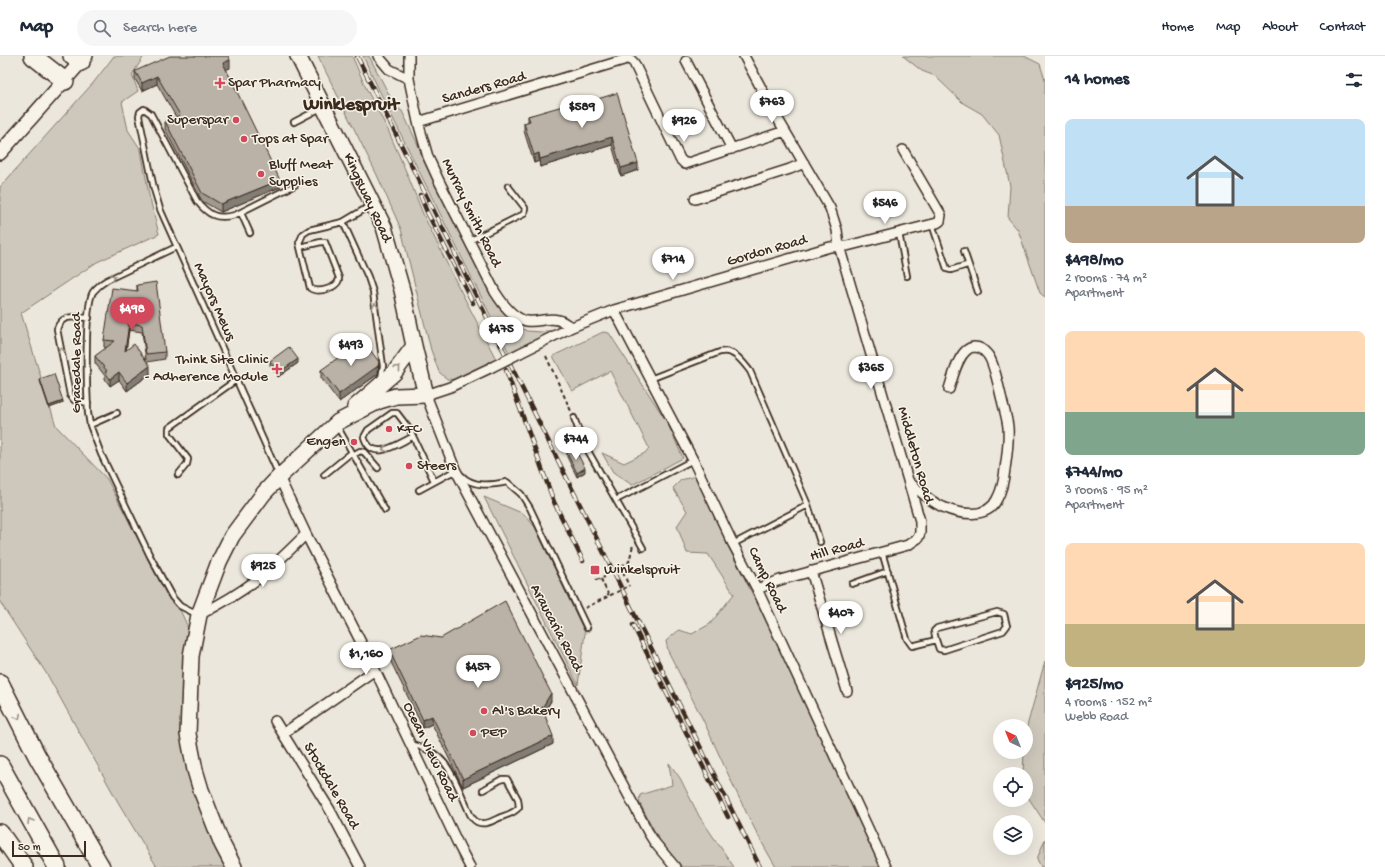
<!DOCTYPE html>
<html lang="en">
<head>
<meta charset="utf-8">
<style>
  body { margin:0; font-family:"Gochi Hand",sans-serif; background:#f6f6f7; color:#1f2937; height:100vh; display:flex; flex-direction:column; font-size:15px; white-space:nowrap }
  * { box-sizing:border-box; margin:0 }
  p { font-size:13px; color:#747a83 }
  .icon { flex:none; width:22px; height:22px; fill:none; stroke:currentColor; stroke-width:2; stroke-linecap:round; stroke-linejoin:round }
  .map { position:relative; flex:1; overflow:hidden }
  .details { display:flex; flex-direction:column; background:#fff; width:340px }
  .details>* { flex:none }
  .needle { width:26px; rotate:317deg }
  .fabs { position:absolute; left:993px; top:663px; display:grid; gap:8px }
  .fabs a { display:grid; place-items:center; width:40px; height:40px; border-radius:50%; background:#fff; box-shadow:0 4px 16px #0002; font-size:20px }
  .scale { position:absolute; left:12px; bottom:10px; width:74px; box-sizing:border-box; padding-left:4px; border:2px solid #3b2a1e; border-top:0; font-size:11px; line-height:14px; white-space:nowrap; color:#3b2a1e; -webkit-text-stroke:3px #f7f3e8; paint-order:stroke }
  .price { position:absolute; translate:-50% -34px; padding:0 9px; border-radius:14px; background:#fff; color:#222; font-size:13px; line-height:26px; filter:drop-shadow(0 1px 2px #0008) }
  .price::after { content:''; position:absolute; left:50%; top:24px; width:12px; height:9px; margin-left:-6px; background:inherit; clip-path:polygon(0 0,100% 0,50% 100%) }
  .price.on { background:#d1495b; color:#fff }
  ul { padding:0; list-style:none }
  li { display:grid; align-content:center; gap:8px; height:212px; padding:0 20px }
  li span { display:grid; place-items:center; height:124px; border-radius:8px; color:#555 }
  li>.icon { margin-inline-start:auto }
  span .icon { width:72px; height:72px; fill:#fffc; stroke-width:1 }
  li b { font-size:17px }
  h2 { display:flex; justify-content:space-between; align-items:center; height:48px; padding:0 20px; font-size:17px }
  header { display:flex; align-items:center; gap:24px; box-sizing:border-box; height:56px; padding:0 20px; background:#fff; border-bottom:1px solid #e0e1e3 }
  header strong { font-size:19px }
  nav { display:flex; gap:22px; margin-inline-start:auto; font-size:14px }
  .search { width:280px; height:36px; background:#f6f6f7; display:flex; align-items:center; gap:10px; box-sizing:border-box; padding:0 14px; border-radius:22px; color:#747a83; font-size:15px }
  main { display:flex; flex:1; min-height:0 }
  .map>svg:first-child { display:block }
  .green { fill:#cec8bc; stroke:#84796d }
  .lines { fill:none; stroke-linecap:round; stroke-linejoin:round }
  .lane-casing { stroke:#3b2a1e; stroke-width:8 }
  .street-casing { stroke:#3b2a1e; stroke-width:12 }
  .secondary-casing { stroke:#3b2a1e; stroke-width:16 }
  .primary-casing { stroke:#3b2a1e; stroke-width:18 }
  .highway-casing { stroke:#3b2a1e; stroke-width:20 }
  .path { stroke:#3b2a1e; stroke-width:2; stroke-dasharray:4 3; stroke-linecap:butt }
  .lane { stroke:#f7f3e8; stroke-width:4.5 }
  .street { stroke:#f7f3e8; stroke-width:9 }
  .secondary { stroke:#f7f3e8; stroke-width:13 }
  .primary { stroke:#f7f3e8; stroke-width:15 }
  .highway { stroke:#f7f3e8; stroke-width:17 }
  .rail-casing { stroke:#3b2a1e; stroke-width:4.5 }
  .rail { stroke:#f7f3e8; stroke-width:3; stroke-dasharray:9; stroke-linecap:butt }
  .street-bridge-casing { stroke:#3b2a1e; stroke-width:12; stroke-linecap:butt }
  .path-bridge { stroke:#3b2a1e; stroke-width:2; stroke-dasharray:4 3; stroke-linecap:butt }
  .street-bridge { stroke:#f7f3e8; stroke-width:9 }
  .wall { fill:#a09990; stroke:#3b2a1e; fill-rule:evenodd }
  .shaded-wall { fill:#827d75; stroke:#3b2a1e }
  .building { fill:#bab2a7; stroke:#3b2a1e }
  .oneway { stroke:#998e83 }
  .poi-dot { fill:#d1495b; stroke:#f7f3e8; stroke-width:1.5 }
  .labels { text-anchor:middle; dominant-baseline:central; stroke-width:3; stroke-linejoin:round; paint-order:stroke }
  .poi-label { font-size:15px; fill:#3b2a1e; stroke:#f7f3e8; text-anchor:start }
  .street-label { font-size:15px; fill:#3b2a1e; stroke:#f7f3e8 }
  .district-label { font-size:19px; font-weight:bold; fill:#3b2a1e; stroke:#f7f3e8 }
</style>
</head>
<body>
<header>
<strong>Map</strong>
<div class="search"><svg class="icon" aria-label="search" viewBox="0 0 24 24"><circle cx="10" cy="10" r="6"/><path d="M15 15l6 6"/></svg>Search here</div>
<nav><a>Home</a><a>Map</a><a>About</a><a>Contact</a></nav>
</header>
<main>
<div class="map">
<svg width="1045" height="811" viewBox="0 0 1045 811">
  <rect width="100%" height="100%" fill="#ece7dc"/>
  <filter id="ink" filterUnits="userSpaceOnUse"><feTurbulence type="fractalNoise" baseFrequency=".025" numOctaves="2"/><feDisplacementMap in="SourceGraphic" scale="8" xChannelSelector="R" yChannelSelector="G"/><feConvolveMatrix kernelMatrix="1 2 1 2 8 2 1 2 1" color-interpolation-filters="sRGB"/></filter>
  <g filter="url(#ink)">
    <path class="green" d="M114 0H144L132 19 138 35 122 46 128 74 141 94 149 139 159 178 97 206 21 257 56 370 107 423 167 539 180 554 187 569 189 584 184 665 188 718 209 775 228 811H157L118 746 48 620 0 546V131L94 26Z
      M318 0H352L366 32 388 74 408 120 423 158 452 218 497 305 458 324 447 323 439 316 431 294 401 173 377 119Z
      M363 0H369L395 50 402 55 446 148 500 253 517 270 527 275 542 276 553 274 557 276 510 299 380 36Z
      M903 0H1024L1040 8 1045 24V241L1040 237 1018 174 1008 162 1010 130 999 79 982 58 963 47 935 20 922 15Z
      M603 276 609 277 667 366 683 402 632 429 613 416 602 397 624 407 645 397 649 392 610 315 572 335 553 300Z
      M696 420 727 488 782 596 881 811H776C748 765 727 715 704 666 692 642 680 619 668 595L666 585 679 574 692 578 710 568 734 538 708 498 687 497 677 470 687 455 673 432 681 424Z
      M484 441 524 458 535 471 585 577 578 629Z
      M1045 605V767L1026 738V718H1023L1024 696H1026V674Z
      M669 707 680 722 699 760 734 811H682L661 787 639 746 640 739 672 729Z
      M1045 783V811H1041L1037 803Z"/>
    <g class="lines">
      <defs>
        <path id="lane" d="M294 66 321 52
          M241 157 250 177
          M343 166 368 221 373 236 383 310 381 323
          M932 168 947 213 951 214 967 209
          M899 177 907 220
          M469 185 524 158 525 152 508 130
          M176 191 107 224C102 227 97 231 93 236 84 250 87 336 88 357L90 369 101 398 150 500 172 541 180 550 196 558
          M300 191 321 186H325L339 222C339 232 317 238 310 232L300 191 299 187 303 178 309 174 343 166 370 150
          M964 195 978 236
          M650 323 720 296C734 293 742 305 750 315L808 449 820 486
          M88 347 74 344 70 339 57 273C62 257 75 262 89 262
          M574 362 583 386 643 492
          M90 369 117 357
          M337 370 385 454
          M412 381C397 388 372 407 364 381L368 374 392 357H397L410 374 434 425
          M353 399 360 395 364 396 378 412
          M278 417 160 153 154 133 139 60 140 56 144 53 151 58 197 145C208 159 217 164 235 159L295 129
          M178 419 187 408 188 403 169 378V372L236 324
          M324 419 351 397
          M461 419C473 432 492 429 507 426L521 438 530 452 587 572
          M419 434 456 414
          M616 444 693 404
          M733 488 808 449
          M882 496 907 583 912 590 936 584 934 575 937 572 997 556 1004 558 1007 570 1003 575 944 594 939 593 936 584
          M852 528 888 515
          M410 688C447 695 453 720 467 751 469 756 471 763 477 766 485 770 494 764 501 761 507 759 515 757 519 751L518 743 507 723H502L483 734"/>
        <path id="street" d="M378 0 389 13 409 23
          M409 0V23L418 66 428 101 439 125 495 236C502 247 513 263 527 265 537 267 548 261 558 264 563 265 567 269 572 271
          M744 0 775 58 830 152 837 174 839 190 920 465V477L918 482 908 489 780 524 757 533
          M686 5 732 93
          M418 66 627 3H630L634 7 680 103 685 108 785 75
          M695 143 790 113 804 107
          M614 254 693 404 733 488 757 533 886 811
          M520 297 572 271 614 254 830 191 847 190 937 167 940 165 941 159 903 94
          M492 311 450 331 426 339 455 413 648 776 655 787 675 811
          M279 421 306 478 375 614 460 792 470 811
          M909 426C920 435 930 446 943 451 960 459 988 463 997 443 1002 434 1004 423 1005 413 1007 400 1009 384 1008 371 1007 362 1004 353 1002 344 999 333 994 305 987 298 984 294 979 291 974 291 959 292 953 321 949 333
          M811 515 847 635
          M199 559C219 549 238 538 255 525 273 511 290 494 306 478
          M275 665 330 754 360 811
          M284 677 375 614"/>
        <path id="secondary" d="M0 97 86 0"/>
        <path id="primary" d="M355 351 394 317 414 290
          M234 811 222 788 201 734 195 714 188 678 191 600 199 559 219 506 232 480 264 437 279 421 338 366 379 345 396 340 426 339 414 290 402 234 384 171 298 0"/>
        <path id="highway" d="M33 0 65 25
          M72 0 81 6
          M0 627 37 700 101 811
          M0 709 57 811
          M0 777 24 811"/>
      </defs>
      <use href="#lane" class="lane-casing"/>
      <use href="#street" class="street-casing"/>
      <use href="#secondary" class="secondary-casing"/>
      <use href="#primary" class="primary-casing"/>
      <use href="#highway" class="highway-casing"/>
      <path class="path" d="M546 300 571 355
        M620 510 629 530
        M615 513 629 506 633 489
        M601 523 609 540
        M596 524 605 521"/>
      <use href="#lane" class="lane"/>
      <use href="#street" class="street"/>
      <use href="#secondary" class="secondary"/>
      <use href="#primary" class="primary"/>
      <use href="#highway" class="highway"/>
      <defs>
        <path id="rail" d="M357 0 760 811
          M420 139 427 156 473 247
          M506 314 554 446 583 505
          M633 569 728 761"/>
      </defs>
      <use href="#rail" class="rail-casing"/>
      <use href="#rail" class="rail"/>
      <defs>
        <path id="street-bridge" d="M492 311 520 297"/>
      </defs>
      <use href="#street-bridge" class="street-bridge-casing"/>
      <path class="path-bridge" d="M585 552 629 530"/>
      <use href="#street-bridge" class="street-bridge"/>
    </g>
    <path class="wall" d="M230 12 226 13 280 131 221 156 202 145 165 73V65L176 61 157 28 142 35 135 23V15Z
      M588 46 638 114 621 120 612 89 540 111 539 105 534 107 524 75V67L528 66V60Z
      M137 229 165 296V303L147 306 150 318 127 335 119 324 110 330 105 323V320L95 307V300L107 292 104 291V284L137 235ZM129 274 142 276 146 304 126 294Z
      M270 305 298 307 278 321 270 309Z
      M321 314H379L378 318 339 346 321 322Z
      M40 323 63 347 49 352 40 325Z
      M567 397 585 416 577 421 567 401Z
      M389 594 551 645 544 657 553 688 463 731 432 668 423 672 389 602Z"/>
    <path class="shaded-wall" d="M230 4V12L223 15V7Z
      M157 20V28L142 35V27Z
      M612 81V89L540 111V103Z
      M539 97V105L534 107V99Z
      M638 107V114L621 120V112Z
      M280 124V131L221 156V148Z
      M129 267V274L125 302V295Z
      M298 303V307L278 321V317Z
      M379 306 378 318 339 346V338Z
      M150 310V318L127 335V327Z
      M119 316V324L110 330V323Z
      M63 345V347L49 352V350Z
      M585 412V416L577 421V417Z
      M551 637V645L542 659V652Z
      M432 660V668L423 672V664Z
      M553 680V688L463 731V723Z"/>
    <path class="building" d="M170 0H228L230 4 223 7 280 124 221 148 202 137 165 65 180 59 157 20 142 27 135 15Z
      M617 37 638 107 621 112 612 81 540 103 539 97 534 99 524 67 530 65 528 60 587 43 588 46Z
      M156 226 165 296 146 298 142 269 129 267 125 295 134 288 150 310 127 327 119 316 110 323 105 316 107 315 95 300 115 285 104 284 112 232 138 235 137 229Z
      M363 284 379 306 378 310 339 338 321 314Z
      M289 291 298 303 278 317 270 305Z
      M54 318 63 345 49 350 40 323Z
      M575 393 585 412 577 417 567 397Z
      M505 545 551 637 542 652 553 680 463 723 432 660 423 664 389 594 421 579 441 582Z"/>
    <defs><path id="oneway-chevron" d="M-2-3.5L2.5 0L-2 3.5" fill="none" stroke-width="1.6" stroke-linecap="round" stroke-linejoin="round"/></defs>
    <g class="oneway">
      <use href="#oneway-chevron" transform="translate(113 221) rotate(-26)"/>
      <use href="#oneway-chevron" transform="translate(375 250) rotate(-97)"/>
      <use href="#oneway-chevron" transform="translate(61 294) rotate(-101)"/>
      <use href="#oneway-chevron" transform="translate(398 312) rotate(-51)"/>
      <use href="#oneway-chevron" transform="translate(385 393) rotate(164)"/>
      <use href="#oneway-chevron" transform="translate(18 661) rotate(63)"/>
      <use href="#oneway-chevron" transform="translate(30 765) rotate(-120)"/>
    </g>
  </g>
  <g class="poi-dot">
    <path d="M218 21h4v4h4v4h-4v4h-4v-4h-4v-4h4z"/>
    <circle cx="236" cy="64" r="4"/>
    <circle cx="244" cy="83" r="4"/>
    <circle cx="261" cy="118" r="4"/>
    <path d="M275 307h4v4h4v4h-4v4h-4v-4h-4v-4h4z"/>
    <circle cx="389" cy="373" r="4"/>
    <circle cx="354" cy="386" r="4"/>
    <circle cx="409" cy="410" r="4"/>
    <rect x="590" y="509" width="10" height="10" rx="2"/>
    <circle cx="484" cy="655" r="4"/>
    <circle cx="473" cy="677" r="4"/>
  </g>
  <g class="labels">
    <g class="poi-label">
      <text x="228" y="27">Spar Pharmacy</text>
      <text x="228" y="64" text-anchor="end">Superspar</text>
      <text x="252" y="83">Tops at Spar</text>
      <text x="269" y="109">Bluff Meat<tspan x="269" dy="17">Supplies</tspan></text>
      <text x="268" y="304" text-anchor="end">Think Site Clinic<tspan x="268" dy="17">- Adherence Module</tspan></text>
      <text x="397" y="373">KFC</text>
      <text x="346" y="386" text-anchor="end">Engen</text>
      <text x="417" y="410">Steers</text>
      <text x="604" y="514">Winkelspruit</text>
      <text x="492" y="655">Al's Bakery</text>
      <text x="481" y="677">PEP</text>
    </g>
    <g class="street-label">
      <text transform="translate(484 32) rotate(-16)">Sanders Road</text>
      <text transform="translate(367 142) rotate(65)">Kingsway Road</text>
      <text transform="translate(471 157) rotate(64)">Murray Smith Road</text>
      <text transform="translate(767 195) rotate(-16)">Gordon Road</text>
      <text transform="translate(214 246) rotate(66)">Mayors Mews</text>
      <text transform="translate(77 307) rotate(-90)">Gracedale Road</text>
      <text transform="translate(915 399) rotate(74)">Middleton Road</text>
      <text transform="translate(837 494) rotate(-15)">Hill Road</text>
      <text transform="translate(767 524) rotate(64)">Camp Road</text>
      <text transform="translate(556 572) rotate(62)">Araucaria Road</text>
      <text transform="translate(430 696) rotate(64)">Ocean View Road</text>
      <text transform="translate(331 730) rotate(60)">Stockdale Road</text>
    </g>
    <g class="district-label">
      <text x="351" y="49">Winklespruit</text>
    </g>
  </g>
</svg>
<div class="fabs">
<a><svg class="needle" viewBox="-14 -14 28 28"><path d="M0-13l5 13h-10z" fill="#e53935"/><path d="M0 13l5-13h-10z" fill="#747a83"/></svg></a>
<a><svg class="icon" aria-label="locate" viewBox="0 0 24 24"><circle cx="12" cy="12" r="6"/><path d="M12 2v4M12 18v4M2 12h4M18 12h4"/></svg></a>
<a><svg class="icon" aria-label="layers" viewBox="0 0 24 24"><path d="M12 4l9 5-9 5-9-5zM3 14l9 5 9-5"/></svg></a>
</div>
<div class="scale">50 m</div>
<b class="price" style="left:772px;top:68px">$763</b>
<b class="price" style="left:582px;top:73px">$589</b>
<b class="price" style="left:684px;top:87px">$926</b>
<b class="price" style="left:885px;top:169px">$546</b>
<b class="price" style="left:673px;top:225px">$714</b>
<b class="price on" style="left:132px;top:275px">$498</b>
<b class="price" style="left:501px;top:295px">$475</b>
<b class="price" style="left:351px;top:311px">$493</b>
<b class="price" style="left:871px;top:334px">$365</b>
<b class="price" style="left:576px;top:405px">$744</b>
<b class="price" style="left:263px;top:532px">$925</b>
<b class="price" style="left:841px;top:579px">$407</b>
<b class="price" style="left:366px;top:620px">$1,160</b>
<b class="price" style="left:478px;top:633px">$457</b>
</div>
<section class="details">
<h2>14 homes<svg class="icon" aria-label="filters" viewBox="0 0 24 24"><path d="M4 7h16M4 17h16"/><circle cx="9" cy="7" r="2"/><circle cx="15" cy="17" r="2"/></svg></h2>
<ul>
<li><span style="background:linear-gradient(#bfe0f5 70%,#b9a48a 0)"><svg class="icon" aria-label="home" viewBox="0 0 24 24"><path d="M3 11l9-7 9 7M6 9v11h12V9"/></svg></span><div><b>$498/mo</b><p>2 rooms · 74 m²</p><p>Apartment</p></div></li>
<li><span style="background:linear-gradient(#ffd9b3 65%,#7fa58c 0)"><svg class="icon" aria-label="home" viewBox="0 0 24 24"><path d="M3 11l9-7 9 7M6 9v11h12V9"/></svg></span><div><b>$744/mo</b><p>3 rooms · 95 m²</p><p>Apartment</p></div></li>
<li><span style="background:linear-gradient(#ffd9b3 65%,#c2b280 0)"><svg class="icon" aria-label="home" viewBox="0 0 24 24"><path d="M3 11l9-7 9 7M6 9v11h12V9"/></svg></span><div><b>$925/mo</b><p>4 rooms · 152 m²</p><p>Webb Road</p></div></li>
</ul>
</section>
</main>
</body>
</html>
